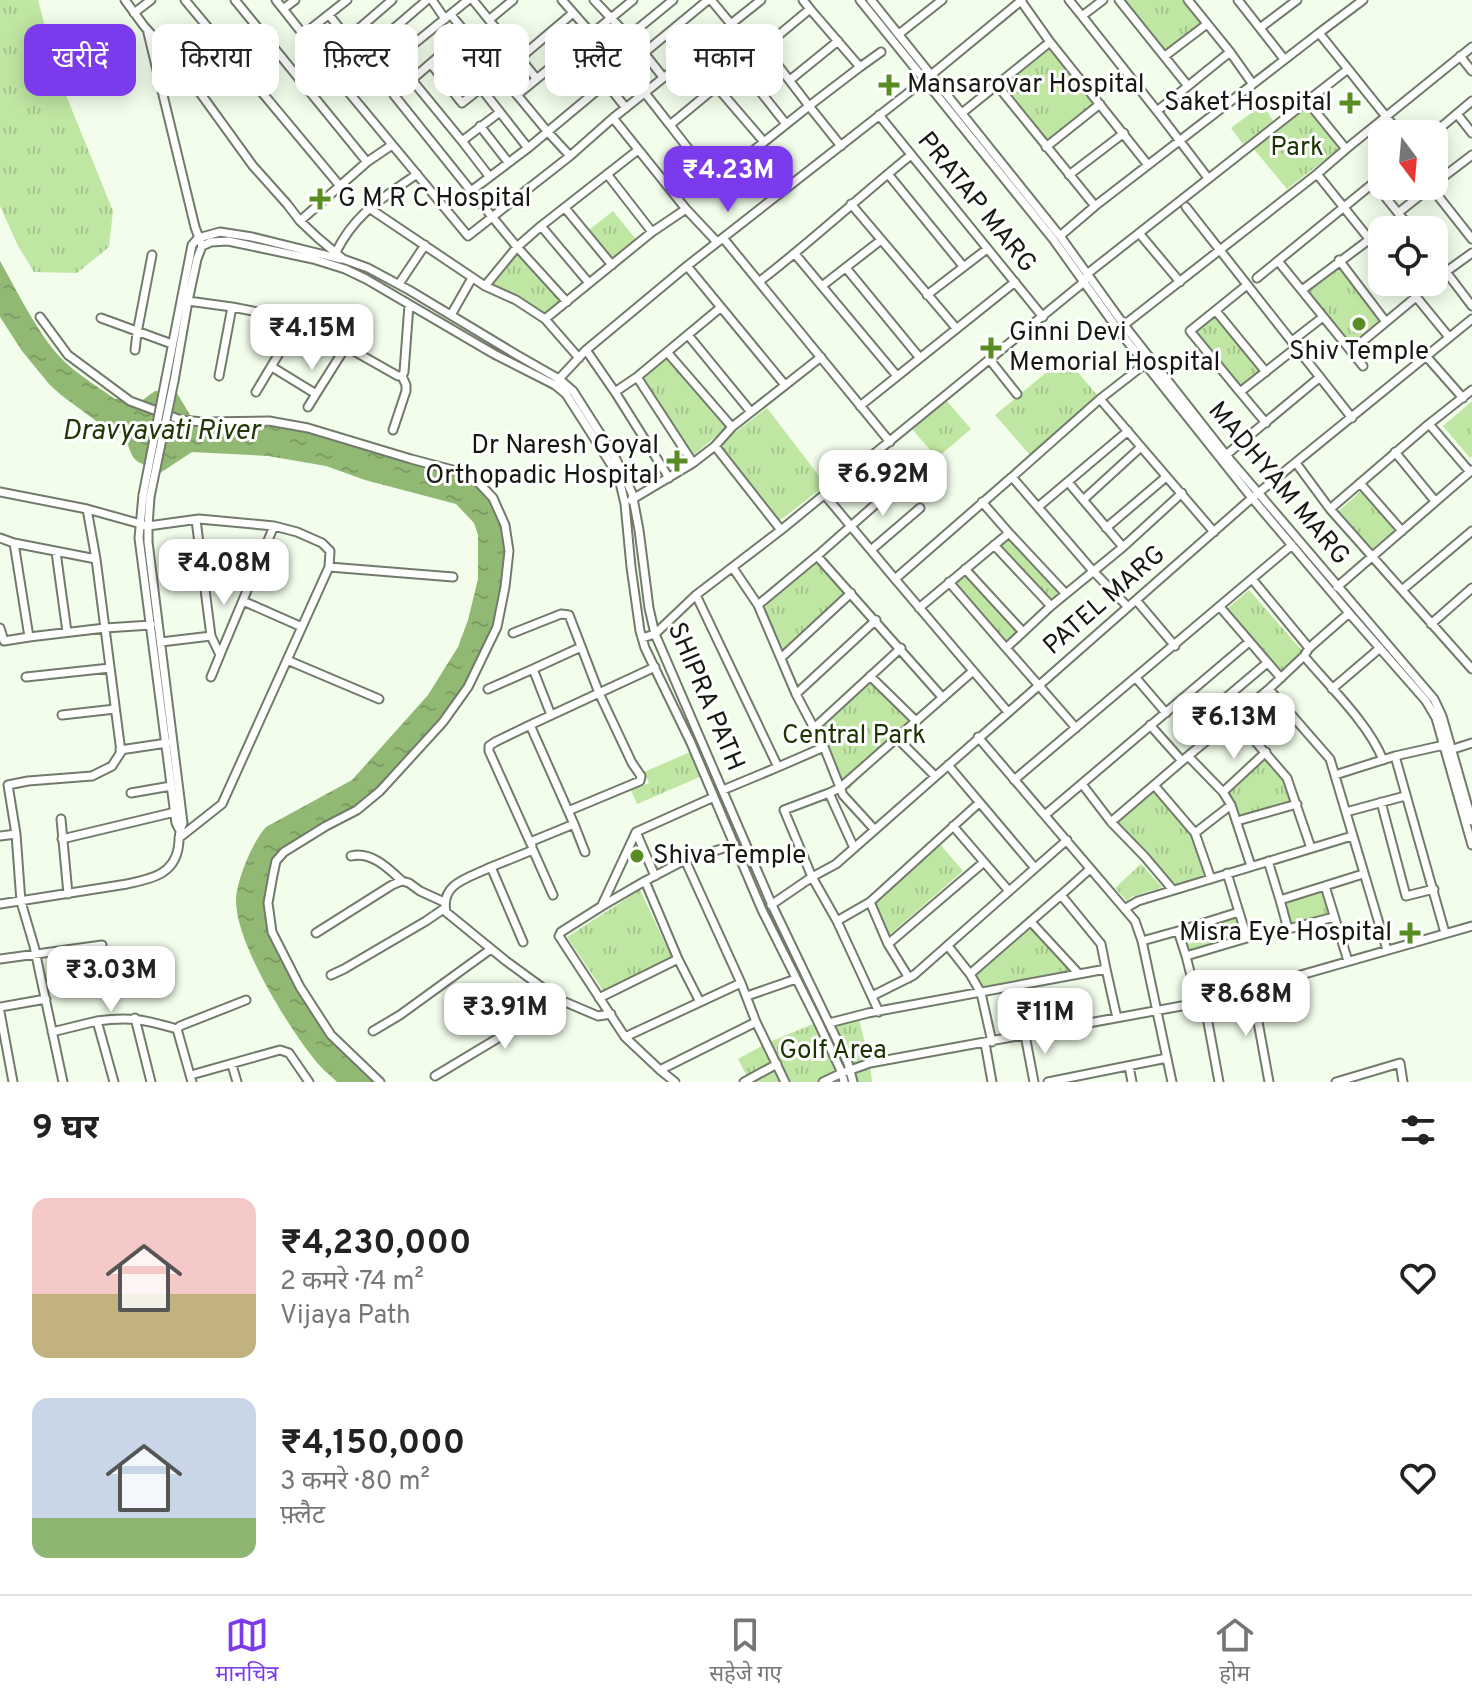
<!DOCTYPE html>
<html lang="hi">
<head>
<meta charset="utf-8">
<style>
  body { margin:0; font-family:Overpass,"Noto Sans Devanagari",sans-serif; background:#f6f6f6; color:#222; height:100vh; display:flex; flex-direction:column; font-size:30px; white-space:nowrap }
  * { box-sizing:border-box; margin:0 }
  p { font-size:26px; color:#767676 }
  .icon { flex:none; width:44px; height:44px; fill:none; stroke:currentColor; stroke-width:2; stroke-linecap:round; stroke-linejoin:round }
  .map { position:relative; height:1082px; overflow:hidden }
  .drawer { display:flex; flex-direction:column; background:#fff; flex:1 }
  .drawer>* { flex:none }
  .hud { position:absolute; left:24px; top:24px; width:800px; height:72px; display:flex; gap:16px }
  .needle { width:52px; rotate:164deg }
  .controls { position:absolute; left:1368px; top:120px; display:grid; gap:16px }
  .controls a { display:grid; place-items:center; width:80px; height:80px; border-radius:16px; background:#fff; box-shadow:0 4px 20px #0003; font-size:40px }
  .price { position:absolute; translate:-50% -68px; padding:0 18px; border-radius:16px; background:#fff; color:#222; font-size:26px; line-height:52px; filter:drop-shadow(0 2px 4px #0008) }
  .price::after { content:''; position:absolute; left:50%; top:48px; width:24px; height:18px; margin-left:-12px; background:inherit; clip-path:polygon(0 0,100% 0,50% 100%) }
  .price.active { background:#7c3aed; color:#fff }
  ul { padding:0; list-style:none }
  li { display:flex; align-items:center; gap:24px; height:200px; padding:0 32px }
  li span { display:grid; place-items:center; flex:none; width:224px; height:160px; border-radius:16px; color:#555 }
  li>.icon { margin-inline-start:auto }
  span .icon { width:96px; height:96px; fill:#fffc; stroke-width:1 }
  li b { font-size:34px }
  h2 { display:flex; justify-content:space-between; align-items:center; height:96px; padding:0 32px; font-size:34px }
  .tag { padding:0 28px; border-radius:16px; background:#fff; box-shadow:0 4px 20px #0003; font-size:28px; line-height:72px }
  .tag.active { background:#7c3aed; color:#fff }
  .tab-bar { display:flex; justify-content:space-around; align-items:center; height:112px; border-top:2px solid #e0e0e0; background:#fff; font-size:22px; color:#767676 }
  .tab-bar a { display:grid; justify-items:center; gap:4px }
  .tab-bar .active { color:#7c3aed }
  .map>svg:first-child { display:block }
  .park { fill:url(#park-tufts) }
  .water { fill:url(#water-ripples) }
  .lines { fill:none; stroke-linecap:round; stroke-linejoin:round }
  .minor-casing { stroke:#727b6b; stroke-width:11 }
  .major-casing { stroke:#e3e3e3; stroke-width:13 }
  .minor { stroke:#fff; stroke-width:7 }
  .major { stroke:#a1c27f; stroke-width:9 }
  .minor-bridge-casing { stroke:#727b6b; stroke-width:11; stroke-linecap:butt }
  .minor-bridge { stroke:#fff; stroke-width:7 }
  .poi-dot { fill:#598c23; stroke:#fff; stroke-width:3 }
  .labels { text-anchor:middle; dominant-baseline:central; stroke-width:6; stroke-linejoin:round; paint-order:stroke }
  .poi-label { font-size:26px; fill:#151912; stroke:#fff; text-anchor:start }
  .park-label { font-size:26px; fill:#1c3401; stroke:#fff }
  .street-label { font-size:26px; fill:#151912; stroke:#fff }
  .water-label { font-size:28px; font-style:italic; fill:#203805; stroke:#fff }
</style>
</head>
<body>
<div class="map">
<svg width="1472" height="1082" viewBox="0 0 1472 1082">
  <defs>
    <pattern id="park-tufts" width="24" height="20" patternUnits="userSpaceOnUse" patternTransform="scale(2)"><rect width="24" height="20" fill="#c0e6a3"/><path d="M3 7l-1-3M5 7V3M7 7l1-3M15 17l-1-3M17 17v-4M19 17l1-3" fill="none" stroke="#a4c58b"/></pattern>
    <pattern id="water-ripples" width="26" height="14" patternUnits="userSpaceOnUse" patternTransform="scale(2)"><rect width="26" height="14" fill="#92b974"/><path d="M2 4q2-2 4 0t4 0M15 11q2-2 4 0t4 0" fill="none" stroke="#7d9e63"/></pattern>
  </defs>
  <rect width="100%" height="100%" fill="#f2fdeb"/>
  <path class="park" d="M0 0H38L57 73 113 211 109 247 77 273 34 272 18 246 0 206Z
    M1125 0H1185L1205 23 1165 56Z
    M1050 47 1096 104 1045 143 1001 85Z
    M1263 104 1273 121 1243 144 1231 128Z
    M1307 107 1340 148 1287 189 1253 148Z
    M613 211 639 243 612 265 585 233Z
    M517 247 567 302 545 319 485 286Z
    M1339 266 1381 322 1351 347 1308 289Z
    M1216 311 1266 372 1240 392 1190 331Z
    M1065 357 1097 395 1030 455 995 415Z
    M667 358 728 426 694 455 642 378Z
    M946 400 971 429 937 458 912 429Z
    M1472 401V456L1470 458 1443 426Z
    M767 408 826 485 779 521 720 444Z
    M1362 490 1396 529 1372 549 1339 511Z
    M1009 533 1066 594 1051 606 994 545Z
    M818 561 847 594 784 651 763 606Z
    M965 569 1023 632 1006 648 947 585Z
    M1249 590 1304 653 1282 674 1227 609Z
    M870 676 916 721 843 795 813 729Z
    M690 752 702 776 637 804 631 790 649 783 644 772Z
    M1266 752 1287 778 1297 804 1237 821 1223 793Z
    M1153 791 1190 833 1204 876 1177 886 1117 823Z
    M939 843 963 871 889 935 875 901Z
    M1141 864 1162 887 1131 897 1127 901 1115 888Z
    M1323 887 1334 917 1288 927 1281 900Z
    M640 890 672 958 604 992 567 937Z
    M1238 916 1244 937 1188 953 1182 932Z
    M1031 922 1079 974 981 993 975 972Z
    M858 1016 870 1063 872 1082H750L738 1059 767 1043 818 1022Z"/>
  <path class="water" d="M0 261C17 291 37 332 60 357 76 374 97 386 115 399H119L133 407 155 391 177 393 196 425H244L286 428 322 434 397 459 465 476 486 493 503 521 507 558 495 627 450 715 371 802 285 851 267 896 273 933 280 948 338 1044 376 1082H337C330 1075 321 1068 315 1060 288 1027 236 943 236 901 236 881 253 841 266 827L352 780 428 695 458 647 468 620 478 579V535L474 523 456 504 365 480 326 466 268 456 192 452 160 473 158 468C130 462 134 460 124 434L107 429 61 395 49 384 22 351 0 317Z"/>
  <g class="lines">
    <defs>
      <path id="minor" d="M125 0 144 26 185 72 253 166 287 204 300 221 318 238 343 259 368 268 409 290 517 355 559 379 573 391 615 457 632 493 639 530 649 608 655 634 772 905 848 1063 853 1082
        M185 0 340 186
        M235 0 367 162
        M276 0 351 95 468 236 570 156 613 118 686 209 717 242
        M432 0 445 19
        M473 0 536 78
        M562 0 591 33
        M594 0 644 53 708 0
        M711 0 731 24
        M860 0 1053 239 1119 331 1252 498 1349 613 1426 701 1436 718 1472 845
        M871 0 1060 236 1124 325 1226 455 1434 699 1442 716 1472 821
        M1069 0 1082 16 1103 0
        M1119 0 1188 86 1157 111 1208 178
        M1188 0 1230 52 1252 83
        M1238 0 1284 59
        M1021 1 1050 42 1148 165
        M283 9 295 0
        M810 9 860 67 809 106 841 146
        M134 13 151 0
        M329 15 377 75
        M451 15 547 131 570 156
        M1082 16 1157 111
        M490 19 513 0
        M1260 28 1297 0
        M467 32 394 95 471 191 528 148 606 83 626 108
        M148 33 195 227 202 246 197 259 188 301 174 381
        M304 34 347 0
        M899 34 942 0
        M629 36 673 0
        M348 38 392 0
        M447 49 481 88 528 148
        M644 53 663 77
        M363 55 427 0
        M1165 56 1207 24
        M1460 56 1472 71
        M520 58 573 13
        M431 64 462 103 481 88
        M740 66 786 124
        M860 67 881 52
        M1348 69 1400 134
        M412 80 462 141
        M790 80 838 41
        M997 85 1095 206
        M716 86 764 142
        M1188 86 1230 52
        M645 93 670 125 810 9 803 0
        M351 95 468 0
        M517 95 633 0
        M1307 101 1346 149
        M962 113 1050 42
        M1457 114 1472 133
        M879 115 1043 317
        M613 118 761 0
        M670 125 714 182 809 106 764 47
        M480 126 508 162
        M1433 134 1472 101
        M1046 147 1100 104
        M607 174 652 232
        M888 174 963 266
        M1317 174 1382 255
        M1069 175 1124 133
        M489 176 462 141 500 112
        M1374 183 1412 230
        M1434 184 1472 155
        M1431 187 1472 239
        M471 191 517 247 485 286
        M851 204 956 328
        M1186 207 1352 418
        M369 208 485 286 516 300 545 319 579 358
        M565 208 612 265
        M1398 213 1432 186
        M300 221 367 162 392 145
        M541 226 589 283
        M1139 233 1180 282
        M1060 236 1095 206 1319 33
        M198 238 220 232 252 237 341 259
        M723 238 890 442
        M202 246 211 242 228 241 313 259 345 269 366 279 494 354 555 385 566 394 614 469 620 483 625 504 631 567 640 631 645 648 691 743 762 910 818 1022 842 1073 844 1082
        M336 252C356 212 382 199 417 174
        M795 254 897 376
        M1434 256 1472 306
        M1339 260 1386 322
        M1278 261 1351 351 1416 297
        M687 266 785 385
        M846 268 920 358
        M1447 271 1472 253
        M1257 278 1382 176
        M760 281C812 241 860 196 911 155
        M1404 282 1449 337
        M399 284 425 245
        M1247 285 1190 331 1240 392 1297 347
        M822 286 881 240
        M1302 290 1370 239
        M927 295 987 249
        M188 301 232 307 299 320 398 376H402L404 372 409 305
        M567 302 517 247 541 226 638 150
        M1216 311 1266 372
        M451 315 472 278
        M40 317 68 355 130 401 181 420 203 422 269 421 308 428 411 459 464 473 477 481 493 498 505 525 509 551 505 587 497 627 468 687 443 722 380 791 357 810 326 826 284 852 276 861 273 875 268 903 272 932 300 987 331 1035 380 1082
        M101 318 172 344
        M545 319 652 232 686 209
        M1124 325 1317 174 1346 149 1472 47
        M688 335 751 412
        M1292 341 1323 317
        M135 350 137 333 152 255
        M586 350 615 392 669 478
        M1351 351 1363 366
        M667 352 732 427
        M1426 356 1463 398
        M990 360 1017 394
        M272 367 316 394 345 348
        M219 376 232 307
        M637 377 693 463
        M166 378 192 245 198 238
        M558 380 586 350 687 266 931 75 1022 0
        M256 392 299 320
        M615 392 637 377 720 308
        M1240 392 1266 423
        M1100 399 1214 532
        M860 406 1015 282
        M308 407 316 394
        M1429 424 1470 472
        M393 430 406 391V385L402 376
        M715 446 781 530
        M1395 452 1435 501
        M1226 455 1320 377
        M1296 463 1330 509 1472 669
        M1068 482 1123 547 1182 493
        M1360 483 1402 531
        M0 492 87 509 148 526 199 519 274 526 297 532 322 543 330 551 329 567 222 804 179 838
        M824 494 895 579
        M143 495 139 538 176 823 179 829
        M631 500 693 463 715 446 732 427 821 357
        M1083 500 1141 447
        M982 502 1009 533 1066 594
        M1038 507 1128 431
        M87 509 96 559
        M1330 509 1429 424 1472 390
        M196 520 211 636 220 655 274 526
        M1106 528 1166 477
        M0 538 14 543
        M994 545 1051 606
        M871 550 920 508
        M56 552 67 632
        M817 556 943 698
        M329 567 453 577
        M733 568 758 605
        M965 569 1023 632
        M202 573 254 571
        M1252 579 1309 648
        M949 582 1006 648
        M1337 587 1472 470
        M1402 590 1472 531
        M696 595 778 767 824 747
        M1136 600 1175 646
        M243 601 302 627
        M1128 607 1093 571 1012 477 1100 399 1145 364
        M1220 607 1281 678
        M919 608 1009 533
        M1431 624 1472 588
        M0 628 4 641 29 637
        M513 633 561 614 569 615 599 693 655 667
        M642 638 655 634 696 595 781 530 1084 282 1087 274 1348 69 1319 33 1363 0
        M161 642 211 636
        M1304 656C1329 686 1369 724 1383 760
        M782 657 851 593
        M287 660 379 699
        M870 676 916 721
        M26 677 110 668
        M211 677 220 655
        M1136 678 1166 713
        M488 689 533 669
        M1269 689 1330 759 1387 950
        M1332 689 1380 648
        M796 694 876 620
        M1184 698 1215 733
        M1008 712 895 579 1012 477
        M62 715 115 709
        M551 715 533 669 581 647
        M1202 718 1267 663
        M1235 718 1287 778 1311 848
        M530 725 599 693 632 763 641 776 640 781 568 811
        M1150 725 1182 761
        M1076 728 1006 648 1051 606 1123 547
        M813 729 901 648
        M978 737 1135 921 1142 941 1172 1082
        M897 738 935 776
        M120 750 167 743
        M1447 751 1472 743
        M1188 756 1223 792 1231 805 1251 866
        M1395 756 1445 933
        M948 765 1035 868
        M1335 775 1395 756 1444 745
        M1014 780 1292 545
        M1082 784 1111 822 1145 857 1173 890
        M1154 785 1195 833 1211 879
        M723 790 778 767
        M1223 792 1266 752
        M131 793 171 786
        M829 793 784 810 812 877 837 921 879 1012
        M1381 802 1406 896 1434 889
        M1346 812 1405 796
        M1045 815 1249 642
        M61 819 68 894
        M1237 821 1297 804
        M1111 822 1182 761 1269 689 1304 656 1309 648 1349 613
        M953 826 1009 891
        M875 830 843 795 824 747 796 694 758 605 817 556 894 488
        M636 832 655 876
        M1195 833 1231 805
        M0 836 16 834
        M62 839 175 812
        M530 842 489 751V746L495 742 530 725 574 824
        M532 846 530 842 574 824 585 852
        M854 848 829 793 840 788 973 671
        M351 856C371 851 388 868 402 881
        M685 860 741 983
        M1268 861 1280 900
        M491 867 533 850 553 895
        M1090 869 1061 895 1101 944 1106 969
        M1227 873 1247 938
        M1325 886 1348 961
        M0 904 127 884C150 879 173 875 178 849 180 839 178 832 183 823L148 542V526L150 497
        M602 905 636 832 714 797
        M771 905 812 877 836 864 1252 498 1472 319
        M1126 908 1138 901 1352 836
        M837 921 870 902
        M1031 922 1079 974
        M1288 929 1334 917
        M1178 931 1239 912
        M316 933 392 885 402 881 409 883 420 891 444 902
        M1142 941 1178 931 1186 956
        M523 942 491 867C469 878 440 883 446 912L506 961 558 999 598 1016 611 1014
        M888 944 984 862
        M948 946 970 974
        M0 959 102 945
        M331 975 344 969 426 921 445 908
        M909 978 888 944 870 902 979 803
        M1252 989 1269 1082
        M747 996 796 979
        M872 996 914 975 1067 840
        M599 998 678 959
        M1204 1001 1219 1082
        M700 1002 678 959 645 881 685 860 734 845
        M1198 1003 1186 956 1247 938 1288 929 1280 900 1363 874
        M0 1007 46 999
        M0 1012 13 1082
        M135 1018 151 1082
        M97 1021C130 1016 146 1020 177 1029L192 1082
        M829 1023 868 1013 1106 969 1117 1018
        M177 1029 180 1026 246 1000
        M373 1031 400 1015 491 949
        M52 1032 97 1021 114 1082
        M1025 1035 1034 1082
        M625 1037 559 936 561 932 602 906 645 881
        M992 1042 981 993 970 974 1061 895
        M985 1043 992 1082
        M232 1065 237 1082
        M1129 1066 1132 1082
        M660 1070 756 1022
        M191 1075 280 1050 289 1053 309 1082
        M435 1076 528 1020 558 999
        M63 1082 34 946 21 902 16 834 8 785 28 781 92 776 112 766 121 752 96 559 14 543 29 637 105 628 151 625
        M675 1082 660 1070 625 1037 741 983 756 1022 785 1082
        M744 1082 777 1064
        M823 1082 842 1073 870 1063 1198 1003 1252 989 1472 926
        M1048 1082 1167 1058
        M1336 1082 1400 1063 1403 1082"/>
      <path id="major" d="M159 85 185 72"/>
    </defs>
    <use href="#minor" class="minor-casing"/>
    <use href="#major" class="major-casing"/>
    <use href="#minor" class="minor"/>
    <use href="#major" class="major"/>
    <defs>
      <path id="minor-bridge" d="M143 495 166 378
        M150 497 174 381"/>
    </defs>
    <use href="#minor-bridge" class="minor-bridge-casing"/>
    <use href="#minor-bridge" class="minor-bridge"/>
  </g>
  <g class="poi-dot">
    <path d="M885 73h8v8h8v8h-8v8h-8v-8h-8v-8h8z"/>
    <path d="M1346 91h8v8h8v8h-8v8h-8v-8h-8v-8h8z"/>
    <path d="M316 187h8v8h8v8h-8v8h-8v-8h-8v-8h8z"/>
    <circle cx="1359" cy="324" r="8"/>
    <path d="M987 336h8v8h8v8h-8v8h-8v-8h-8v-8h8z"/>
    <path d="M673 449h8v8h8v8h-8v8h-8v-8h-8v-8h8z"/>
    <circle cx="637" cy="856" r="8"/>
    <path d="M1406 921h8v8h8v8h-8v8h-8v-8h-8v-8h8z"/>
  </g>
  <g class="labels">
    <g class="poi-label">
      <text x="907" y="85">Mansarovar Hospital</text>
      <text x="1332" y="103" text-anchor="end">Saket Hospital</text>
      <text x="338" y="199">G M R C Hospital</text>
      <text x="1009" y="333">Ginni Devi<tspan x="1009" dy="30">Memorial Hospital</tspan></text>
      <text x="1359" y="352" text-anchor="middle">Shiv Temple</text>
      <text x="659" y="446" text-anchor="end">Dr Naresh Goyal<tspan x="659" dy="30">Orthopadic Hospital</tspan></text>
      <text x="653" y="856">Shiva Temple</text>
      <text x="1392" y="933" text-anchor="end">Misra Eye Hospital</text>
    </g>
    <g class="park-label">
      <text x="1297" y="148">Park</text>
      <text x="854" y="736">Central Park</text>
      <text x="833" y="1051">Golf Area</text>
    </g>
    <g class="street-label">
      <text transform="translate(976 203) rotate(51)">PRATAP MARG</text>
      <text transform="translate(1278 484) rotate(50)">MADHYAM MARG</text>
      <text transform="translate(1105 601) rotate(-41)">PATEL MARG</text>
      <text transform="translate(705 697) rotate(67)">SHIPRA PATH</text>
    </g>
    <g class="water-label">
      <text x="161" y="432">Dravyavati River</text>
    </g>
  </g>
</svg>
<div class="controls">
<a><svg class="needle" viewBox="-14 -14 28 28"><path d="M0-13l5 13h-10z" fill="#e53935"/><path d="M0 13l5-13h-10z" fill="#767676"/></svg></a>
<a><svg class="icon" aria-label="locate" viewBox="0 0 24 24"><circle cx="12" cy="12" r="6"/><path d="M12 2v4M12 18v4M2 12h4M18 12h4"/></svg></a>
</div>
<b class="price active" style="left:728px;top:214px">₹4.23M</b>
<b class="price" style="left:312px;top:372px">₹4.15M</b>
<b class="price" style="left:883px;top:518px">₹6.92M</b>
<b class="price" style="left:224px;top:607px">₹4.08M</b>
<b class="price" style="left:1234px;top:761px">₹6.13M</b>
<b class="price" style="left:111px;top:1014px">₹3.03M</b>
<b class="price" style="left:1246px;top:1038px">₹8.68M</b>
<b class="price" style="left:505px;top:1051px">₹3.91M</b>
<b class="price" style="left:1045px;top:1056px">₹11M</b>
<div class="hud">
<a class="tag active">खरीदें</a>
<a class="tag">किराया</a>
<a class="tag">फ़िल्टर</a>
<a class="tag">नया</a>
<a class="tag">फ़्लैट</a>
<a class="tag">मकान</a>
</div>
</div>
<section class="drawer">
<h2>9 घर<svg class="icon" aria-label="filters" viewBox="0 0 24 24"><path d="M4 7h16M4 17h16"/><circle cx="9" cy="7" r="2"/><circle cx="15" cy="17" r="2"/></svg></h2>
<ul>
<li><span style="background:linear-gradient(#f6c9c9 60%,#c2b280 0)"><svg class="icon" aria-label="home" viewBox="0 0 24 24"><path d="M3 11l9-7 9 7M6 9v11h12V9"/></svg></span><div><b>₹4,230,000</b><p>2 कमरे · 74 m²</p><p>Vijaya Path</p></div><svg class="icon" aria-label="heart" viewBox="0 0 24 24"><path d="M12 20l-8-8c-3-5 5-10 8-4 3-6 11-1 8 4z"/></svg></li>
<li><span style="background:linear-gradient(#c9d6e8 75%,#8fb573 0)"><svg class="icon" aria-label="home" viewBox="0 0 24 24"><path d="M3 11l9-7 9 7M6 9v11h12V9"/></svg></span><div><b>₹4,150,000</b><p>3 कमरे · 80 m²</p><p>फ़्लैट</p></div><svg class="icon" aria-label="heart" viewBox="0 0 24 24"><path d="M12 20l-8-8c-3-5 5-10 8-4 3-6 11-1 8 4z"/></svg></li>
</ul>
</section>
<nav class="tab-bar">
<a class="active"><svg class="icon" aria-label="map" viewBox="0 0 24 24"><path d="M3 6l6-2 6 2 6-2v14l-6 2-6-2-6 2zM9 4v14M15 6v14"/></svg>मानचित्र</a>
<a><svg class="icon" aria-label="saved" viewBox="0 0 24 24"><path d="M7 4h10v16l-5-4-5 4z"/></svg>सहेजे गए</a>
<a><svg class="icon" aria-label="home" viewBox="0 0 24 24"><path d="M3 11l9-7 9 7M6 9v11h12V9"/></svg>होम</a>
</nav>
</body>
</html>
